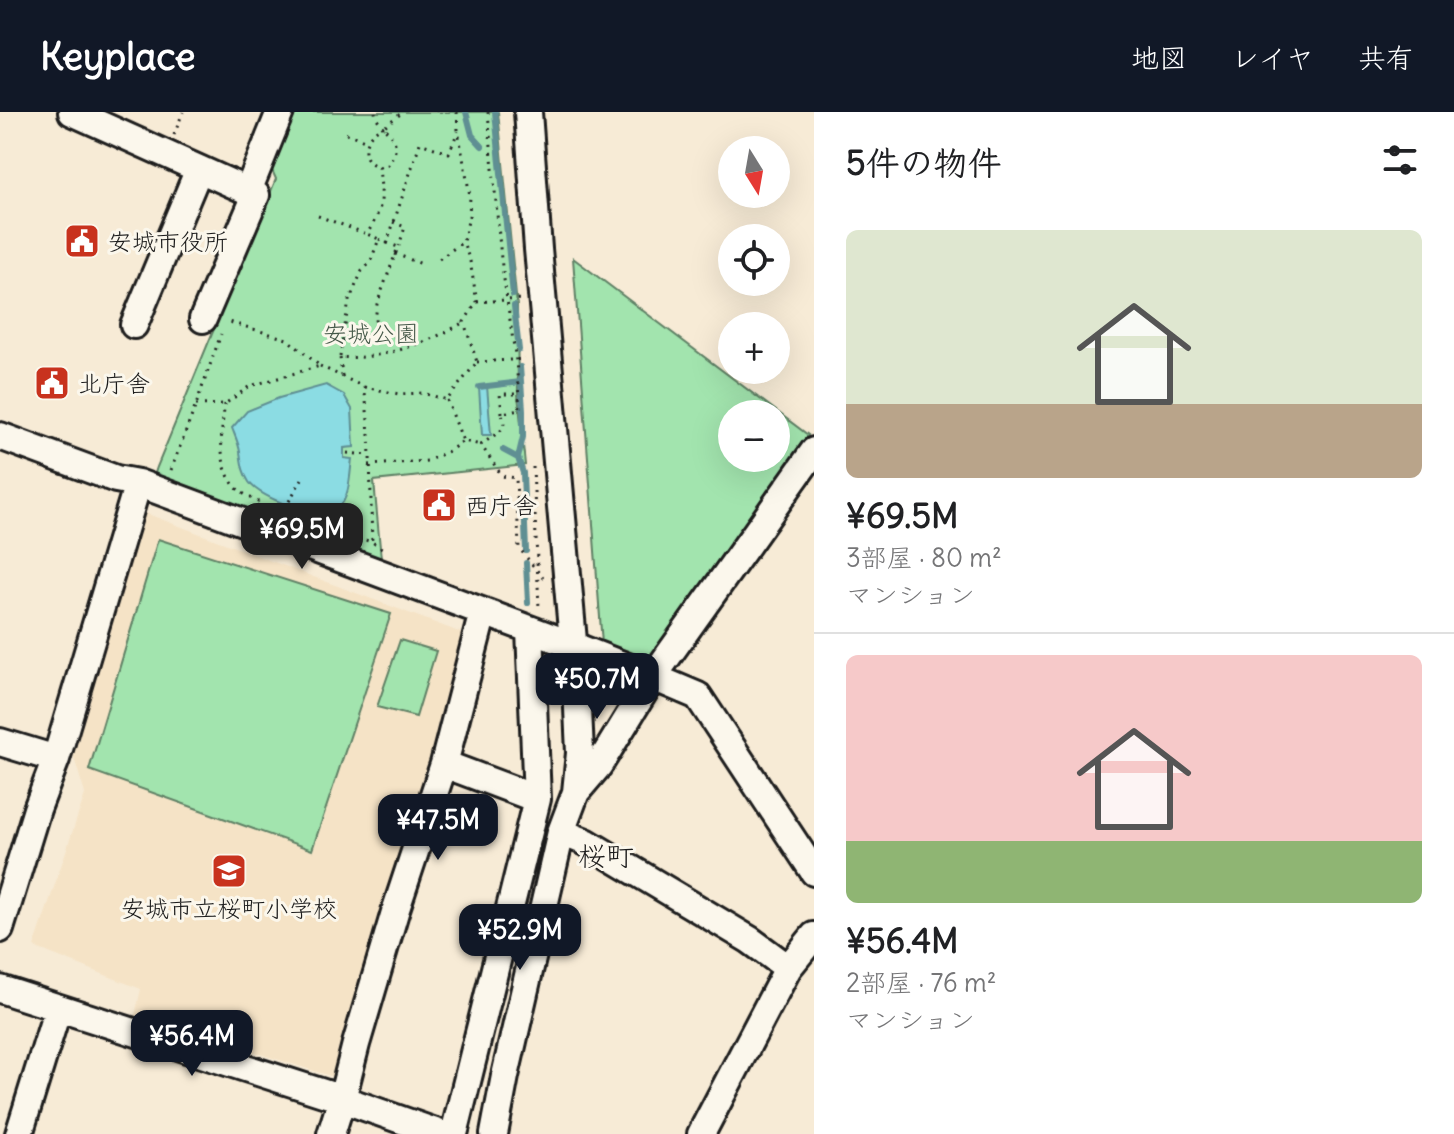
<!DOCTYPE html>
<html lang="ja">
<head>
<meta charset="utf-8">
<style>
  body { margin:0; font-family:Delius,"Klee One",sans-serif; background:#f2f2f2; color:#202124; height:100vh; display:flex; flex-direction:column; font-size:30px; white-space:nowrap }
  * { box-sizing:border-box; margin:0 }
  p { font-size:26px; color:#757577 }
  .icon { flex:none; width:44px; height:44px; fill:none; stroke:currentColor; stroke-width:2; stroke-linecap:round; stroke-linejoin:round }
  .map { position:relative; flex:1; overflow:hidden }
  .side { display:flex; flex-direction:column; background:#fff; width:640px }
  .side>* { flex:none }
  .needle { width:52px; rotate:169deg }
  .controls { position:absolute; left:718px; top:24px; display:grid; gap:16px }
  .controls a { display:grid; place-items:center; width:72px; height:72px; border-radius:50%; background:#fff; box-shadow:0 8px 32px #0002; font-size:40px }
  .price { position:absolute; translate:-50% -68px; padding:0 18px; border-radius:16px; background:#111827; color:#fff; font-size:26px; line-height:52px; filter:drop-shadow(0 2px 4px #0008) }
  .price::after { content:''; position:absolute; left:50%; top:48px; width:24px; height:18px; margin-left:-12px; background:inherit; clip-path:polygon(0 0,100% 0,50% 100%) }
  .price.selected { background:#222; color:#fff }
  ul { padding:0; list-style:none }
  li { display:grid; align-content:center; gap:16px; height:424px; padding:0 32px }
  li+li { border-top:2px solid #e0e0e0 }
  li span { display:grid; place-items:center; height:248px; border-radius:12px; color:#555 }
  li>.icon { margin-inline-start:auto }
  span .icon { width:144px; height:144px; fill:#fffc; stroke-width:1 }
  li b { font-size:34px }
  h2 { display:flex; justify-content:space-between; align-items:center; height:96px; padding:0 32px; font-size:34px }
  header { display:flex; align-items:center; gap:48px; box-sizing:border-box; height:112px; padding:0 40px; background:#111827; color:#fff }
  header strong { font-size:38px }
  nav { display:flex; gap:44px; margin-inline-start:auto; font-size:28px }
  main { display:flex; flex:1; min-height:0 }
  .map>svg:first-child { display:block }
  .built { fill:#f5e3c6 }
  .green { fill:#a2e4ae; stroke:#5f8065; stroke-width:2; fill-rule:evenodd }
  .water { fill:#8bdce3; stroke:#5f8f93; stroke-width:2 }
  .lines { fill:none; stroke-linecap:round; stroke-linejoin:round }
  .stream { stroke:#5f8f93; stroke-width:6 }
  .minor-casing { stroke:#1c1c1c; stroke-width:32 }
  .path { stroke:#1c1c1c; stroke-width:3; stroke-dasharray:2 6; stroke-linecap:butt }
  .minor { stroke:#fbf7ec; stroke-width:26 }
  .labels { text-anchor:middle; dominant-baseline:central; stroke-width:6; stroke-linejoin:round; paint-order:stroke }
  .poi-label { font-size:24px; fill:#1c1c1c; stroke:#fbf7ec; text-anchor:start }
  .park-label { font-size:24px; fill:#445848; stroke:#fbf7ec }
  .quarter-label { font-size:28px; fill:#1c1c1c; stroke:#fbf7ec }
</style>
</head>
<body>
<header>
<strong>Keyplace</strong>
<nav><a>地図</a><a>レイヤ</a><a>共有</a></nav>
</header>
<main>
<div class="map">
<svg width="814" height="1022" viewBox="0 0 814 1022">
  <rect width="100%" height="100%" fill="#f7ebd6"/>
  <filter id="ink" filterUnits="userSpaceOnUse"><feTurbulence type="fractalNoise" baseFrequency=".0125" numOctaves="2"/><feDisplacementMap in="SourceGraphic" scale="16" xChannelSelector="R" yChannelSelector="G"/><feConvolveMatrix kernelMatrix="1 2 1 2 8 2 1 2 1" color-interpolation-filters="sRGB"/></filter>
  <g filter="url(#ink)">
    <path class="built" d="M145 401 467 523 337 966 135 903 141 877 34 835 85 682 73 642Z"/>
    <path class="green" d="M286 0H498L517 194 518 282 525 353 374 369 381 447 152 370 157 355 276 67 267 47Z
      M573 146 808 323 647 553 602 532ZM732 302H776V346H732Z
      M158 427 391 502 312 738 89 658Z
      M400 528 436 539 416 605 377 595Z"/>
    <path class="water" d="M326 273 344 283 352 297 354 335 344 336V346L352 347C350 361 350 385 339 395 323 410 260 387 249 370 242 359 242 352 240 340 239 332 235 324 232 316L247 299 279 286Z
      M487 274 491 323H482L479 275Z"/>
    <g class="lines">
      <path class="stream" d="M466 0 472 23 482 34
        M495 0 513 183
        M514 194 519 238
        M520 255 523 298V325L518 346 523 361 526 439
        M479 275 521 270
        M503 338 518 346
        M526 451 528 491"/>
      <defs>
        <path id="minor" d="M72 0 248 79 280 0
          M203 207 256 83
          M134 213 199 57
          M0 324 116 367 138 371 556 527 653 565 698 584 814 760
          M0 630 56 647
          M444 652 537 687
          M576 680 599 653 653 565 814 339
          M561 720 586 730 750 828 788 856
          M0 817 37 697 56 647 138 371
          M0 877 342 987 441 1022
          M19 1022 58 896
          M331 1022 342 987 356 932 395 800 444 652 483 500
          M454 1022 537 687 530 518
          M494 1022 505 964 561 720 576 680 580 641 577 574 538 137 528 0
          M701 1022 788 856 814 824"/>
      </defs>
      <use href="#minor" class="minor-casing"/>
      <path class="path" d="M457 0 458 18 470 84 469 105 463 130 470 149 477 190 464 210 477 250
        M488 0 501 147 516 249 520 298 502 301 504 311 503 317 481 333 502 364 516 366 519 436 543 466
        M346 21 367 29
        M174 23 183 0
        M379 55 388 53C399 37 398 28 383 15L403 0
        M318 104 367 122
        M393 110 405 115 399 134
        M379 127 387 131 420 31 449 41 458 19
        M387 131 398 135 377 192 374 219 417 231
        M395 142 422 152
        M439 147 463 130
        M477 190 521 187
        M340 245 349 189 362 159 370 151 379 127 367 122C385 92 382 89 379 55 356 48 364 22 383 15L376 5 375 0
        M477 250 525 247
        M320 254 364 275C372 326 370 378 372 430
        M342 264 340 245C378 249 432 230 464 210
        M364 275 399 282 423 281 447 288 477 250
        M447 288 463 329 481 333
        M225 292C221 317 217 351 234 373 240 381 251 386 260 391
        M196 293 225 292 250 274 320 254 287 227 226 209
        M502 301 500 282H518
        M347 341 369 343
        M369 353 427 349 449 339 463 329
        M533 355 539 496
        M171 358 196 293 221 222
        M281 403 302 367
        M335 419 372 430 383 437"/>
      <use href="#minor" class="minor"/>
    </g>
  </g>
  <defs>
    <symbol id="civic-square" viewBox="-11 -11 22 22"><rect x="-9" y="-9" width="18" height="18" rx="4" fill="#c8321e" stroke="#fbf7ec"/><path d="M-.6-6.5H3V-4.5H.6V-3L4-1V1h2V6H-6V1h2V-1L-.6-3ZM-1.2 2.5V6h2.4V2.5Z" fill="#fff"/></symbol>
    <symbol id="school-square" viewBox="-11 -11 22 22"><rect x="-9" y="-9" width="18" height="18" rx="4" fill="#c8321e" stroke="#fbf7ec"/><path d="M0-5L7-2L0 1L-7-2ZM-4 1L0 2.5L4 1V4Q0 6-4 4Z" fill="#fff"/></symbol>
  </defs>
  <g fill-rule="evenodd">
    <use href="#civic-square" x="62" y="109" width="40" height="40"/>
    <use href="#civic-square" x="32" y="251" width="40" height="40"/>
    <use href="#civic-square" x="419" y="373" width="40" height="40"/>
    <use href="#school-square" x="209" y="739" width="40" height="40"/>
  </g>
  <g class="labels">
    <g class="poi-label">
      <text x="108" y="129">安城市役所</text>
      <text x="78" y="271">北庁舎</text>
      <text x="465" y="393">西庁舎</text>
      <text x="229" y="796" text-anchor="middle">安城市立桜町小学校</text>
    </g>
    <g class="park-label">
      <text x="371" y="221">安城公園</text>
    </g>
    <g class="quarter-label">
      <text x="606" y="744">桜町</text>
    </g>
  </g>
</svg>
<div class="controls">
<a><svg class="needle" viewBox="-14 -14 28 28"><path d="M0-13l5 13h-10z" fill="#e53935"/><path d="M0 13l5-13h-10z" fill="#757577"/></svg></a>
<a><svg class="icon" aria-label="locate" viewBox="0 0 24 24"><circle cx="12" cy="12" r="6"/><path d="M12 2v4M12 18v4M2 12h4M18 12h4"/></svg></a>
<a>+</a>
<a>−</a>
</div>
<b class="price selected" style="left:302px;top:459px">¥69.5M</b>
<b class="price" style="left:597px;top:609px">¥50.7M</b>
<b class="price" style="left:438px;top:750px">¥47.5M</b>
<b class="price" style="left:520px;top:860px">¥52.9M</b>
<b class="price" style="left:192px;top:966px">¥56.4M</b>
</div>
<section class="side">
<h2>5件の物件<svg class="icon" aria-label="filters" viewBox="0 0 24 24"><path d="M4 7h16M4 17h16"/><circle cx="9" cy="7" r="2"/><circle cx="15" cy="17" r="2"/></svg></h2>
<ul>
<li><span style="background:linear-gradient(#dfe7d0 70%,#b9a48a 0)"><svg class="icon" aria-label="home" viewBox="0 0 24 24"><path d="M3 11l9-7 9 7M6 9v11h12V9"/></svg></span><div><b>¥69.5M</b><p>3部屋 · 80 m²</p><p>マンション</p></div></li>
<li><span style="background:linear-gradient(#f6c9c9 75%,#8fb573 0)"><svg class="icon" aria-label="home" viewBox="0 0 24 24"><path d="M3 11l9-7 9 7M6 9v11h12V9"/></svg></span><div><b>¥56.4M</b><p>2部屋 · 76 m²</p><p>マンション</p></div></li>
</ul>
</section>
</main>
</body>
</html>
